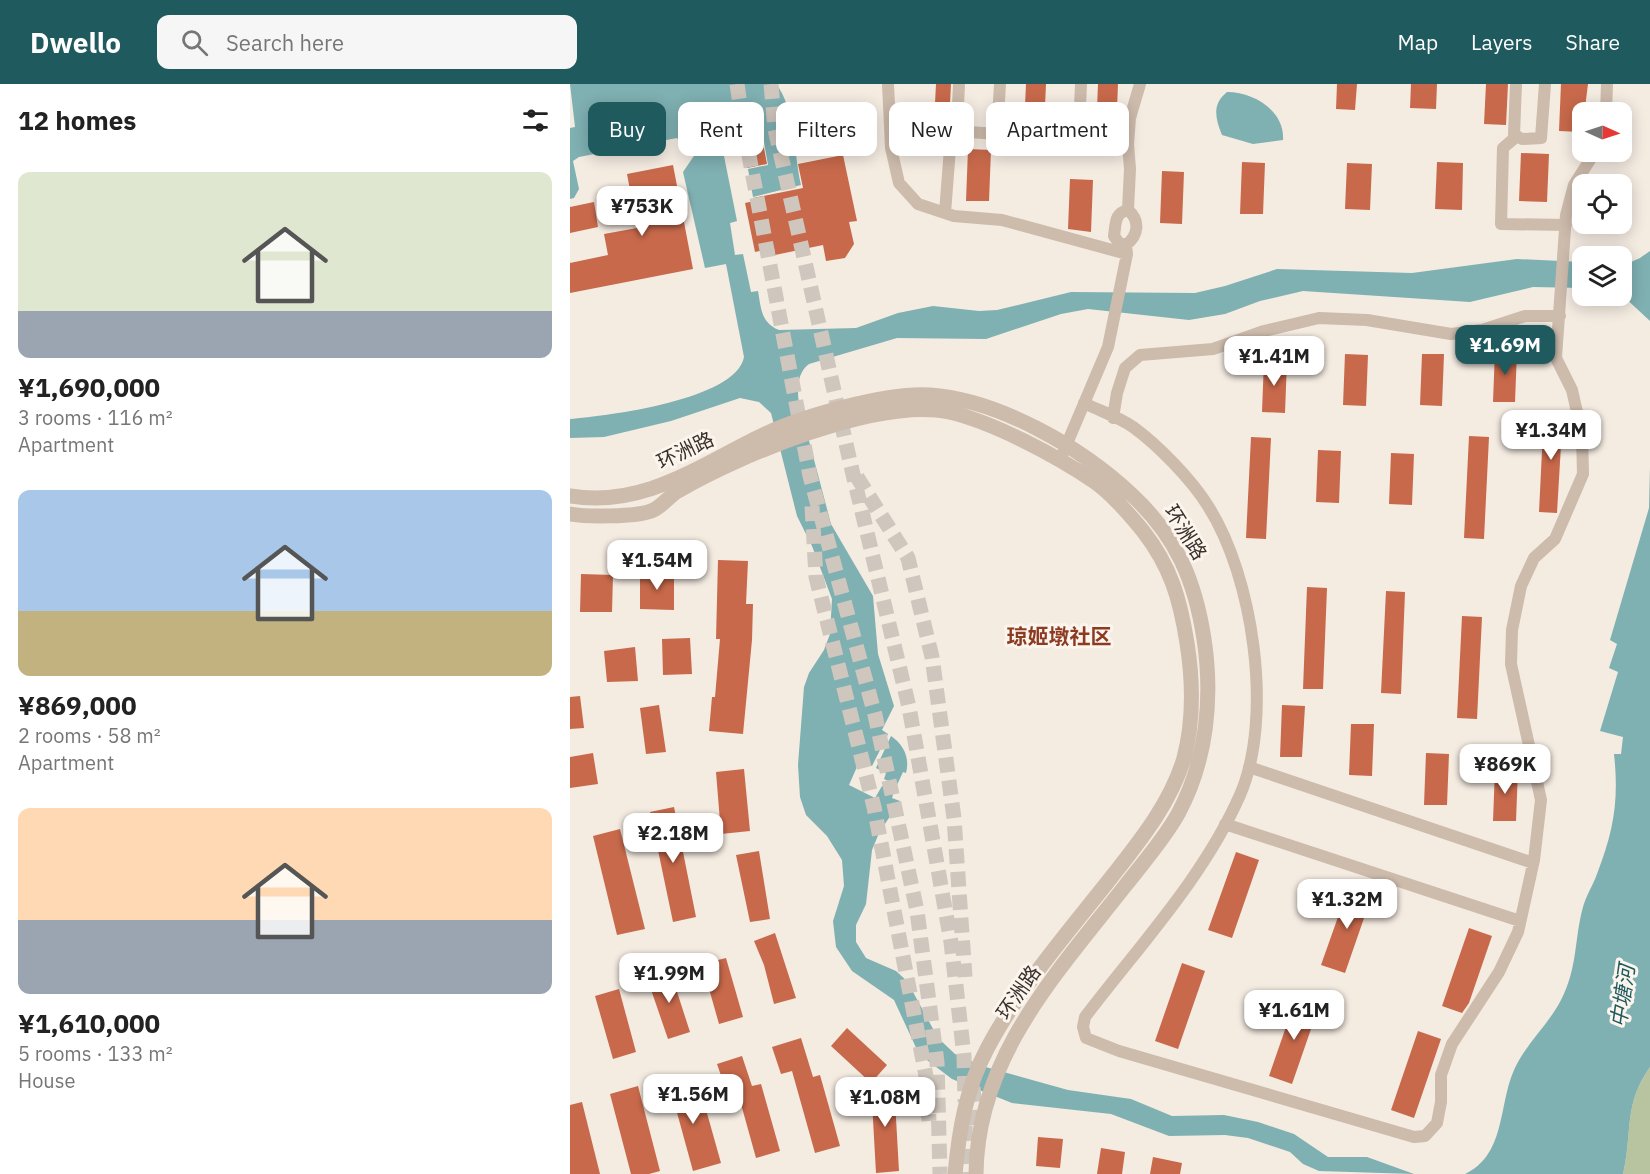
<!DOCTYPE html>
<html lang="en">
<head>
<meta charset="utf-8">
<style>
  body { margin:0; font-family:"IBM Plex Sans","Noto Sans SC",sans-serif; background:#f6f6f6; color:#222; height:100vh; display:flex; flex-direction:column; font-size:22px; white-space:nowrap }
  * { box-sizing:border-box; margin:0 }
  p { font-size:20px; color:#767676 }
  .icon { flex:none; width:33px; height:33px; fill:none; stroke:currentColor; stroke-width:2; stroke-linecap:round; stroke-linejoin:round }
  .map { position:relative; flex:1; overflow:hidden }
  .side { display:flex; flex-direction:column; background:#fff; width:570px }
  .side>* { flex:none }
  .banner { position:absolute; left:18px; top:18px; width:570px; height:54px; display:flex; gap:12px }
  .needle { width:39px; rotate:93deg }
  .controls { position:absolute; left:1002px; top:18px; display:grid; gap:12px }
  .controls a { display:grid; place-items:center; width:60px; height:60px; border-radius:12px; background:#fff; box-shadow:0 3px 15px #0003; font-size:30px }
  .price { position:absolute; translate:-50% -51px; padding:0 14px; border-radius:12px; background:#fff; color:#222; font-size:20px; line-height:39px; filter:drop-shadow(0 2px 3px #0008) }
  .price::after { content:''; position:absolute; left:50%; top:36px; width:18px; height:14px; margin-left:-9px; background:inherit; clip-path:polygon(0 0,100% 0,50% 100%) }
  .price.on { background:#1f5a5e; color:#fff }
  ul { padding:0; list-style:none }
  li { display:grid; align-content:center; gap:12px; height:318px; padding:0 18px }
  li span { display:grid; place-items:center; height:186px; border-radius:12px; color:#555 }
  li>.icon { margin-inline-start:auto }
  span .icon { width:108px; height:108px; fill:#fffc; stroke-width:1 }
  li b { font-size:26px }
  h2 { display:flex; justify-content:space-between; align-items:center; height:72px; padding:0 18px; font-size:26px }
  .pill { padding:0 21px; border-radius:12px; background:#fff; box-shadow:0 3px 15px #0003; font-size:21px; line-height:54px }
  .pill.on { background:#1f5a5e; color:#fff }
  header { display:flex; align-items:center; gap:36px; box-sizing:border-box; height:84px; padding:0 30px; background:#1f5a5e; color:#fff }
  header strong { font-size:28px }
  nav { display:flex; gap:33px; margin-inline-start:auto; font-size:21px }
  .search { width:420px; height:54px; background:#f6f6f6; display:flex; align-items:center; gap:15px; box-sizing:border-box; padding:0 21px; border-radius:12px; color:#767676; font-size:22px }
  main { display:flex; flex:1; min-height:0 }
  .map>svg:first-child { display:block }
  .green { fill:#b8c4a0 }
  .water { fill:#7fb0b2 }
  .building { fill:#c8694b }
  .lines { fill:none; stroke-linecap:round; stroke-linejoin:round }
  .primary-tunnel { stroke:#cfc6bd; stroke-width:15; stroke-dasharray:15 8; stroke-linecap:butt }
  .minor { stroke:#cdbbac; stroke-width:12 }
  .tertiary { stroke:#cdbbac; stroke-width:15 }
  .labels { text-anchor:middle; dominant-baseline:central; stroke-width:6; stroke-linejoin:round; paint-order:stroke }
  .street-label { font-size:20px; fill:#3b302b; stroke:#fbf5ee }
  .neighbourhood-label { font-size:21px; font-weight:bold; fill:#8c3b22; stroke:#fbf5ee }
  .water-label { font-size:21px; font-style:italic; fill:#1f5a5e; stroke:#fbf5ee }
</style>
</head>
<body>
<header>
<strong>Dwello</strong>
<div class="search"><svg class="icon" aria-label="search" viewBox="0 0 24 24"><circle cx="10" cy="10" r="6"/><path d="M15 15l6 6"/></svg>Search here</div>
<nav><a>Map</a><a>Layers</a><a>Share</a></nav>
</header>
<main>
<section class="side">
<h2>12 homes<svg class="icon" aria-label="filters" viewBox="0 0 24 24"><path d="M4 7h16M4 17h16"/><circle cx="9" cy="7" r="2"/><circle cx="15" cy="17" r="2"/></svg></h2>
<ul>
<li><span style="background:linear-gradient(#dfe7d0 75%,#9aa5b1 0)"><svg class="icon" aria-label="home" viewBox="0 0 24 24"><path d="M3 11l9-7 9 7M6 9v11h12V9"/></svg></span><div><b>¥1,690,000</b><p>3 rooms · 116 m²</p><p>Apartment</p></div></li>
<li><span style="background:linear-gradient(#a9c7e8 65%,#c2b280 0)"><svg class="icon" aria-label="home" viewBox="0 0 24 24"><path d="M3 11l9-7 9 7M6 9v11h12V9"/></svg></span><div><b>¥869,000</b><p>2 rooms · 58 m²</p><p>Apartment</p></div></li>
<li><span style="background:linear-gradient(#ffd9b3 60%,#9aa5b1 0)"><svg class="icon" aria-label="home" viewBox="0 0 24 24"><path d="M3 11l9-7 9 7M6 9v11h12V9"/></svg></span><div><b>¥1,610,000</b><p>5 rooms · 133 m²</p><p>House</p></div></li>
</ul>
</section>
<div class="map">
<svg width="1080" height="1090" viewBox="0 0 1080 1090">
  <rect width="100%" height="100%" fill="#f4ebe1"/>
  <path class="green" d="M1080 983V1090H1053C1063 1047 1053 1021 1080 983Z"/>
  <path class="water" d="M0 0H206C225 23 224 71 231 101L183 113 178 85 198 81 194 58 173 61 168 52 151 57 167 137 160 139 165 171 173 170 181 208 188 207C191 224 191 239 209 246L286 244 328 229 363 222 409 227 427 226 501 208 625 209 655 202 707 185 842 189 947 175 1012 178V204L963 203 900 218 733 207 690 217 655 230 619 236 518 225 491 230 416 255 327 254 239 280C227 288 227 307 229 319L261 440 303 512 308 570 324 622 312 646 318 650 302 682 290 676 279 701 305 714 312 702 324 707 322 714 330 717 309 749 302 766 296 820 286 841V858L296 874 326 887 337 897 368 954 385 970 412 982 498 1006 561 1015 602 1032 654 1031 688 1038 724 1050 758 1073H797L844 1090 749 1087 733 1080 720 1068 678 1054 655 1051 599 1052 541 1030 442 1019 382 995 349 970 324 916 282 887 266 863 263 837 274 802 272 776 257 752 236 731 230 713 228 681 234 603 239 589 254 566 260 550 262 515 242 462 227 432 201 329 189 318 170 314 101 337 34 353 0 354V335C37 332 166 316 174 273L156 180 135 184 113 88 130 63 120 55 109 57 107 54 9 73 3 77 9 105 4 114 0 115V44L5 43Z
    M657 8C684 8 715 27 713 56L683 60 652 51C645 34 642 20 657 8Z
    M1080 167V237L1052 211V182L1070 174Z
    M1080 383V983C1053 1021 1063 1047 1053 1090H895C934 1072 929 1025 942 991 953 962 977 943 991 916 1008 883 1004 856 1013 823 1016 812 1023 801 1027 790 1044 746 1049 716 1044 670H1051L1053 653 1030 647 1048 588 1039 584 1047 560 1040 556 1079 424Z
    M321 652C334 661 340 674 336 689L333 688 327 701 314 695 316 689 306 684Z"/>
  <path class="building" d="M366 0H381L379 39 364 38Z
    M456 0H476L474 44 454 43Z
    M528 0H548L546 50H526Z
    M767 0H787L785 26 766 25Z
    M841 0H867L866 25 840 24Z
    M916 0H938L936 41 914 40Z
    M991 0H1018L1012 48 989 47Z
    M193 59 197 80 177 84 173 63Z
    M398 65 421 66 419 117H396Z
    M951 69 979 70 977 118 949 117Z
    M273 71 287 137 279 138 284 160 275 174 256 177 253 161 205 171 204 164 185 168 175 119 184 117 183 114 233 104 228 80Z
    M672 78 695 79 693 130H670Z
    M867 78 893 79 892 126 865 125Z
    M777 79 802 80 800 126 775 125Z
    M103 81 123 185 0 209V179L38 171 34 150 67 144 57 90Z
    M592 87 614 88 612 140 590 139Z
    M500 95 523 96 521 148 498 145Z
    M24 118 28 143 0 149V123Z
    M925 266 947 267 945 318H923Z
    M775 270 798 271 796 322 773 321Z
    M852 270H874L872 322 850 321Z
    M694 276 717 277 715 329 692 328Z
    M974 326 993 327 987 429 969 428Z
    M899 352 919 353 914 455 894 454Z
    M681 353 701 354 696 455 676 454Z
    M748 366 771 367 769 419 746 418Z
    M821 369 844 370 842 421 819 420Z
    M148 476 178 477 176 520H183L182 556 173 650 139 647 142 613H145L150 555H146Z
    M70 488 104 489V526L70 525Z
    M11 490 43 491 42 528H10Z
    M737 503 757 504 753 605H733Z
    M816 507 835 508 831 610 811 609Z
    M892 532 912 533 907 635 887 634Z
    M120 554 122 590 93 591 92 555Z
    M65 563 68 597 37 598 34 567Z
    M10 612 14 644 0 645V613Z
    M89 621 96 668 76 670 70 624Z
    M712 621 735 622 732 673H710Z
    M781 640H804L802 692 779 691Z
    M23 669 28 700 0 704V673Z
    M856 669 879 670 877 721H854Z
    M174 685 180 747 151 750 146 688Z
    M925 685 948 686 946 737H923Z
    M104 723 126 833 103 838 80 728Z
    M50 745 75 845 47 851 23 752Z
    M189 767 200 835 180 838 166 771Z
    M666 768 689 776 662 854 638 846Z
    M779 802 802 811 775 889 751 881Z
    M899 844 922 852 899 919 892 929 872 922Z
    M205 849 226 914 204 920 194 881 184 857Z
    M156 874 173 933 149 940 132 880Z
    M612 879 635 887 608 965 585 957Z
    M100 886 120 948 98 955 77 894Z
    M49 905 66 968 43 975 25 912Z
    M726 914 749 922 722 1000 699 992Z
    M277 944 317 981 301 999 261 962Z
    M848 947 871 955 844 1034 821 1026Z
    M231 954 243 993 250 991 270 1062 245 1069 222 987 211 990 202 963Z
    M172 972 182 1002 191 1000 210 1067 186 1074 166 1002 156 1006 147 980Z
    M118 993 128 1024 135 1022 151 1079 123 1087 106 1025 101 1026 93 1001Z
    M324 999 329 1087 306 1089 301 1000Z
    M68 1002 90 1087 79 1090H61L40 1010Z
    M12 1018 30 1090H0V1021Z
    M468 1053 493 1055 490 1084 466 1082Z
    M531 1064 555 1068 552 1090H527Z
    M583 1073 612 1079 610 1090H580Z"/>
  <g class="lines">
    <path class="primary-tunnel" d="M167 0 173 40 240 392 305 631 347 827 367 978 370 1090
      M201 0 205 45 281 382 339 623 381 858 394 972 395 1018
      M287 393 338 474 362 573 384 734 395 893
      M242 422 246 493 304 723 356 992 359 1037
      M403 1003 407 1054
      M395 1042 396 1090"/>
    <path class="minor" d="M318 0 321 64 329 99 348 120 384 132 432 136 557 170
      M946 0 944 51 952 55 971 54 975 0
      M1036 28 1037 0
      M385 47 427 50 430 0
      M427 50 502 54 509 45 511 0
      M947 52 933 64 931 140 996 141
      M375 129 381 51 387 44 389 0
      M556 161 549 159 544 152C546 140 544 129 558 126
      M514 319C530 327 549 333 563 343 588 361 622 396 638 422 683 492 704 633 670 711 634 793 569 862 515 933L513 943 516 954 549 967 844 1053 855 1052 867 1039 871 1018V991L882 960 929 888 948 848 964 776 971 716 941 580 942 546 951 502 964 474 985 455 1013 390 1012 350 1002 306 986 274 996 131 1004 101 1025 68
      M543 334 547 309 555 284 570 271 643 265 694 247 749 234 797 236 881 250 912 246 955 232H990
      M493 369 538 263 557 170 556 161C569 151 570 136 558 126L560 85 558 60 560 34 570 0
      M679 683 963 779
      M655 740 950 837"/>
    <path class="tertiary" d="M0 412C74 424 130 381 193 351 232 332 318 308 360 311 430 316 512 364 562 411 606 452 625 496 634 555 643 614 637 676 608 730 594 755 573 779 555 802 487 889 407 973 406 1090
      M0 430C16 433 66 433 81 427 91 424 99 412 108 407 169 371 309 313 379 328 423 338 487 372 525 398 542 410 560 431 573 447 601 483 610 515 617 559 623 597 624 636 614 674 601 719 569 758 540 795 499 847 447 907 417 965 396 1004 389 1047 385 1090"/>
  </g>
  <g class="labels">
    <g class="street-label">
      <text transform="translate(115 366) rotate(-25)">环洲路</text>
      <text transform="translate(616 448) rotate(58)">环洲路</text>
      <text transform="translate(448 908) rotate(-55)">环洲路</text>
    </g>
    <g class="neighbourhood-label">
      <text x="489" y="552">琼姬墩社区</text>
    </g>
    <g class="water-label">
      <text transform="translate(1052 912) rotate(-82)">中塘河</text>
    </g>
  </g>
</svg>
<div class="controls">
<a><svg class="needle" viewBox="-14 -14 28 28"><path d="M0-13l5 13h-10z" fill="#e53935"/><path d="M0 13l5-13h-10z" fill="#767676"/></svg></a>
<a><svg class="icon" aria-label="locate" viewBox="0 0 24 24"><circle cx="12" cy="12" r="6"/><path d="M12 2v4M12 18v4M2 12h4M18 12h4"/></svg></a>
<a><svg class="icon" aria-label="layers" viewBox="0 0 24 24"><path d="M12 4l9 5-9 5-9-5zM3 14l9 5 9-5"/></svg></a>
</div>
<b class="price" style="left:72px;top:153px">¥753K</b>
<b class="price on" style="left:935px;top:292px">¥1.69M</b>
<b class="price" style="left:704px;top:303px">¥1.41M</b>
<b class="price" style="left:981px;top:377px">¥1.34M</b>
<b class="price" style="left:87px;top:507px">¥1.54M</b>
<b class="price" style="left:935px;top:711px">¥869K</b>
<b class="price" style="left:103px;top:780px">¥2.18M</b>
<b class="price" style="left:777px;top:846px">¥1.32M</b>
<b class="price" style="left:99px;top:920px">¥1.99M</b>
<b class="price" style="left:724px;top:957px">¥1.61M</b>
<b class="price" style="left:123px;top:1041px">¥1.56M</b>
<b class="price" style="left:315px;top:1044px">¥1.08M</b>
<div class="banner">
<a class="pill on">Buy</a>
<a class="pill">Rent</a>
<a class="pill">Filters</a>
<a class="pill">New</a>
<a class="pill">Apartment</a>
</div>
</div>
</main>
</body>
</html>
